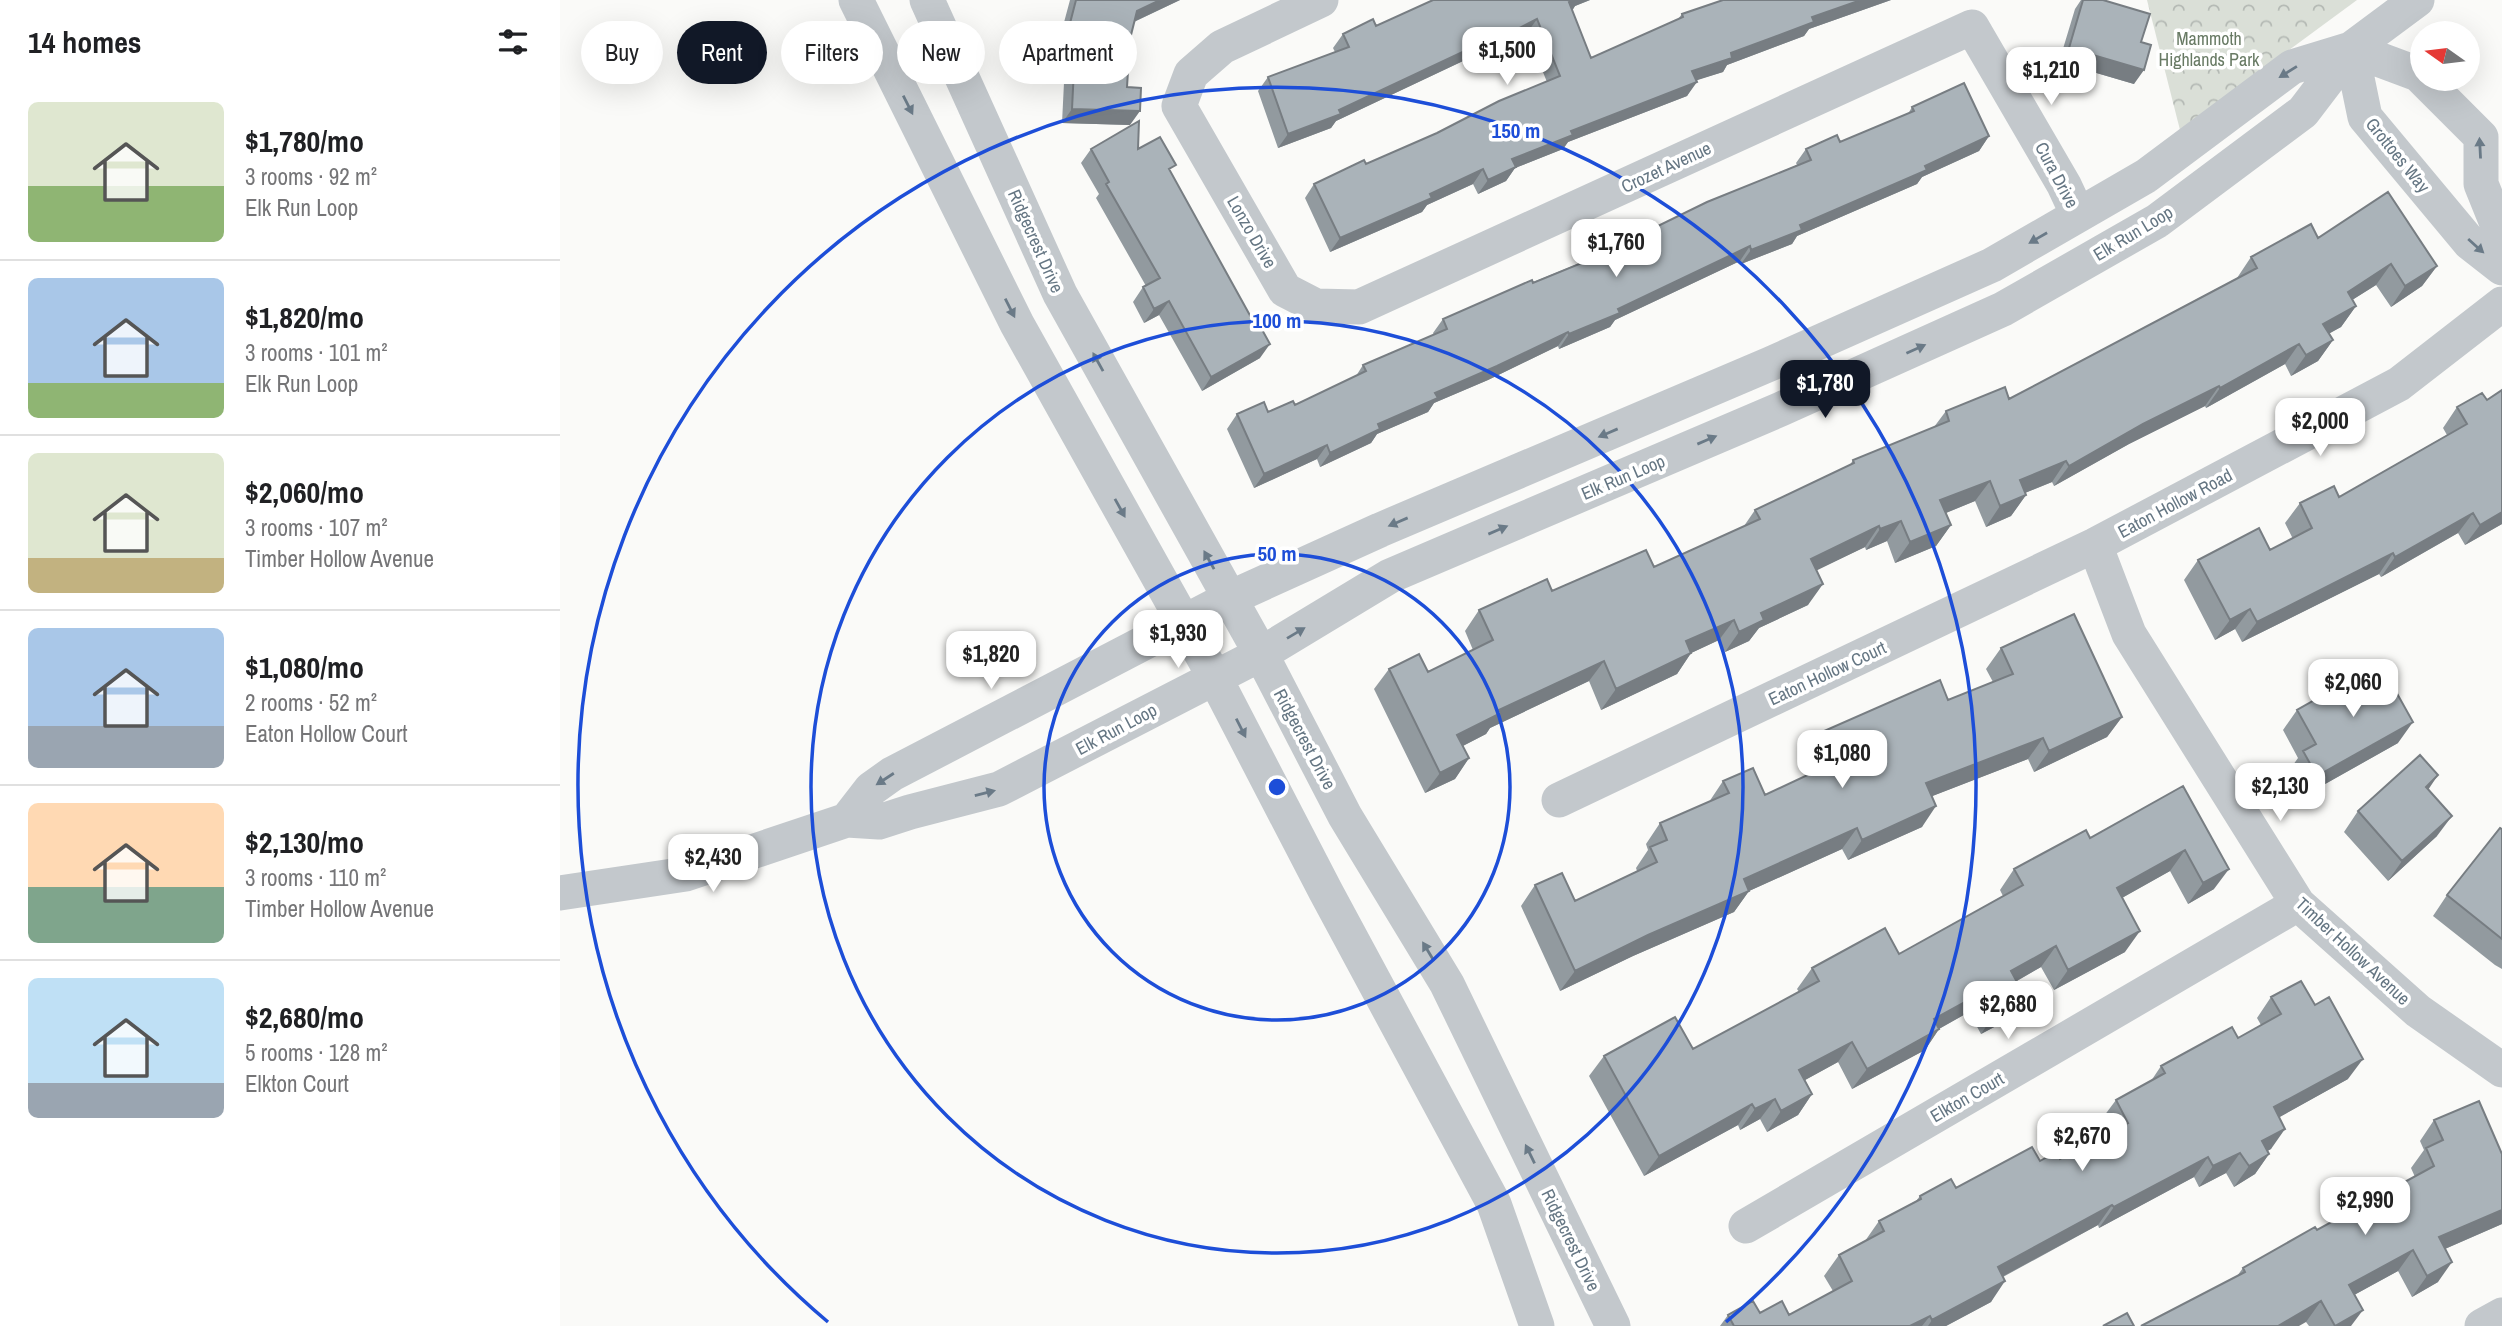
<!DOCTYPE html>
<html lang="en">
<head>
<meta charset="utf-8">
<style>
  body { margin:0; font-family:"Archivo Narrow",sans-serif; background:#f6f6f6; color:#202124; height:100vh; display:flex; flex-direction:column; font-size:26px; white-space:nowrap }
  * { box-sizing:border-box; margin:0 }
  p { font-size:23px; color:#757577 }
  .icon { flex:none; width:38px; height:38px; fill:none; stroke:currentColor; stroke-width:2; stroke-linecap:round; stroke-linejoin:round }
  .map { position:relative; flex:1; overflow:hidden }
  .sheet { display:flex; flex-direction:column; background:#fff; width:560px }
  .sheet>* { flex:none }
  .top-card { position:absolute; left:21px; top:21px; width:665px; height:63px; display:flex; gap:14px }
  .needle { width:46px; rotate:284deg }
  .tools { position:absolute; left:1850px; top:21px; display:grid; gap:14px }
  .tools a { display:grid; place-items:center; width:70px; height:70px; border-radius:50%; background:#fff; box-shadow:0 7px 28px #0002; font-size:35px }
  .price { position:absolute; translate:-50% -60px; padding:0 16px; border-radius:14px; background:#fff; color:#222; font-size:23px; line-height:46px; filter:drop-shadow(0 2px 4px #0008) }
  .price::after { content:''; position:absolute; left:50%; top:42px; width:21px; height:16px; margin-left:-10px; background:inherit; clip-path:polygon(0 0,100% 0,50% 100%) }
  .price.selected { background:#111827; color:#fff }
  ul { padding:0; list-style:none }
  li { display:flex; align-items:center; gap:21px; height:175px; padding:0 28px }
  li+li { border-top:2px solid #e0e0e0 }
  li span { display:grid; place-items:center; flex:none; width:196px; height:140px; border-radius:10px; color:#555 }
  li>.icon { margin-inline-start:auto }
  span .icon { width:84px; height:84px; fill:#fffc; stroke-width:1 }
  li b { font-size:30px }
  h2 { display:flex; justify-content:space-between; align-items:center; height:84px; padding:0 28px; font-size:30px }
  .pill { padding:0 24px; border-radius:32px; background:#fff; box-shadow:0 7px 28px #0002; font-size:24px; line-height:63px }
  .pill.selected { background:#111827; color:#fff }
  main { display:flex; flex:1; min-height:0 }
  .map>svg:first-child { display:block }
  .park { fill:url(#park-crowns) }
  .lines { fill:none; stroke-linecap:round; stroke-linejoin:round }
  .minor { stroke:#c3c8cc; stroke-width:35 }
  .wall { fill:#929a9f }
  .shaded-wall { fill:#777d82 }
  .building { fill:#aab3b9; stroke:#777d82; stroke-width:2 }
  .oneway { fill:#6a7a87 }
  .ring { fill:none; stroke:#1d4ed8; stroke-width:3.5 }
  .labels { text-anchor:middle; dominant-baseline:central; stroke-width:7; stroke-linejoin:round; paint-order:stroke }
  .park-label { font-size:18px; fill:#687a64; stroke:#fff }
  .street-label { font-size:18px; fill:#657683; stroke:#fff }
  .centre { fill:#1d4ed8; stroke:#fff; stroke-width:3.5 }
  .ring-label { font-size:21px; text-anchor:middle; font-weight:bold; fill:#1d4ed8; stroke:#fff; stroke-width:7; stroke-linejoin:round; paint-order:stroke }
</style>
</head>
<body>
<main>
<section class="sheet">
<h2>14 homes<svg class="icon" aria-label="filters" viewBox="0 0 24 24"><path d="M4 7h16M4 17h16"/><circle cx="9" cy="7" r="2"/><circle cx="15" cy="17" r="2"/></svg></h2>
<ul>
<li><span style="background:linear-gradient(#dfe7d0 60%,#8fb573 0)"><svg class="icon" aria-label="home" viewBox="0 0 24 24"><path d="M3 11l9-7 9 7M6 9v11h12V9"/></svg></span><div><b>$1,780/mo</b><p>3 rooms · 92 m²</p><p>Elk Run Loop</p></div></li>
<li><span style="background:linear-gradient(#a9c7e8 75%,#8fb573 0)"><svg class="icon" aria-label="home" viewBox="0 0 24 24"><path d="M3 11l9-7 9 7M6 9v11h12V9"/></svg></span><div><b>$1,820/mo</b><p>3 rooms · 101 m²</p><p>Elk Run Loop</p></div></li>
<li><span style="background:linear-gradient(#dfe7d0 75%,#c2b280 0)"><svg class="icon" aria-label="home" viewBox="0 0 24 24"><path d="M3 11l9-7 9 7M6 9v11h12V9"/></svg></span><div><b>$2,060/mo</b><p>3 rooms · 107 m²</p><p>Timber Hollow Avenue</p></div></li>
<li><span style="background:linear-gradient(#a9c7e8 70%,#9aa5b1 0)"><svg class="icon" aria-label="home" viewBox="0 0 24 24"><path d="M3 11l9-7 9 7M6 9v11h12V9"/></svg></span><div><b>$1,080/mo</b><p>2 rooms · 52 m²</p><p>Eaton Hollow Court</p></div></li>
<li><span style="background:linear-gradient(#ffd9b3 60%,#7fa58c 0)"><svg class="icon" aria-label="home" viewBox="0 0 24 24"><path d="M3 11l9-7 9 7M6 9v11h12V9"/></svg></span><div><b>$2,130/mo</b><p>3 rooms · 110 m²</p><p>Timber Hollow Avenue</p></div></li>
<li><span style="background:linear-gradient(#bfe0f5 75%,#9aa5b1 0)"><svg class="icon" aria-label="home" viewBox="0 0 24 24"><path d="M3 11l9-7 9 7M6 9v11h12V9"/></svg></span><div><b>$2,680/mo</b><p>5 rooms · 128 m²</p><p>Elkton Court</p></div></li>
</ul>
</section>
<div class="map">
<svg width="1942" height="1326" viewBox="0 0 1942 1326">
  <defs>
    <pattern id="park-crowns" width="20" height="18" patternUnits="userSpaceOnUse" patternTransform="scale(1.75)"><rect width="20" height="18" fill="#dadfd7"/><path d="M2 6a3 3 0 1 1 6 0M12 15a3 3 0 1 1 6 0" fill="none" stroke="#b4b9b4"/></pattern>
  </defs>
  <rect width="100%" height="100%" fill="#fafaf8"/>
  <path class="park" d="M1587 0H1797L1620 130Z"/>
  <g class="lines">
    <path class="minor" d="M296 0 457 324 655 678 766 892 934 1204 977 1326
      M367 0 500 294 701 654 785 816 887 984 1053 1326
      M761 0 662 47 631 74 619 106 725 290 756 306 799 307 1412 27
      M1412 27 1504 185 1518 215
      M1791 49 1805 117 1910 243 1942 268
      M1791 49 1858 74 1862 78
      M1863 79 1921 137V184L1942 236
      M1535 545 1569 634 1738 904 1858 1011 1942 1070
      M999 800 1535 545 1839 384 1942 304
      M287 820 311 789 332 774 670 598 820 530 1210 364 1432 265 1586 176 1732 67 1791 49
      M0 893 126 874 287 820 319 822 350 812 439 789 701 654 830 576 1221 409 1443 309 1597 221 1743 112 1791 49 1857 0
      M1186 1226 1738 904
      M1922 1326 1942 1315"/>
  </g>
  <path class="wall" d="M510 0H620L574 22 570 39 567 87 570 125 502 123 506 42 499 41Z
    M880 0H1030L1015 6 1012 11 1031 58 1118 19 1122 14 1163 0H1331L1249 29 1244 36 1167 65 1163 72 1136 80 1127 96 1008 142 1003 149 955 168 946 181 918 194 913 184 867 205 862 212 770 252 745 198 754 184 806 164 877 133 987 82 967 33 905 65 903 61 776 121 771 128 718 148 698 91 708 77 775 52 773 48 783 34 816 26Z
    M1521 0H1543L1581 42 1574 84 1499 62 1515 9Z
    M1352 107 1429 136 1419 151 1362 177 1357 184 1237 236 1232 244 1181 264 1180 261 1055 320 1050 327 999 349 998 346 928 380 874 403 868 412 817 434 811 443 760 467 757 459 694 488 667 429 677 414 708 412 735 405 796 376 803 365 874 335 873 333 883 319 1054 249 1064 235 1096 227 1237 165 1236 163 1246 149 1280 142 1348 114Z
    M531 149H578L611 172 700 358 642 391 599 315 584 323 573 302 583 287 586 286 536 198 539 194 521 163Z
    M1758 238 1877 266 1862 286 1831 307 1816 285 1792 300 1796 306 1781 327 1769 333 1773 340 1758 361 1731 376 1725 364 1646 408 1645 406 1569 444 1494 486 1492 482 1465 493 1466 495 1451 516 1426 527 1415 501 1386 513 1391 525 1376 546 1335 563 1327 541 1306 550 1305 547 1256 570 1248 605 1199 628 1189 641 1165 652 1159 640 1131 653 1117 674 1041 710 1029 681 930 728 926 734 903 746 909 758 895 779 865 793 814 689 829 669 868 672 913 650 905 631 919 610 992 591 1094 567 1184 526 1195 510 1290 465 1293 460 1374 427 1386 411 1449 399 1677 278 1691 257Z
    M1922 393 1942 524 1905 545 1898 533 1821 577 1819 574 1682 642 1675 629 1655 640 1624 580 1638 560 1710 550 1733 539 1725 523 1740 503 1779 497 1887 435 1883 428 1897 407Z
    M1441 648 1562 717 1547 737 1474 772 1468 759 1372 796 1362 827 1288 860 1282 849 1189 891 1174 912 1073 956 1000 991 961 906 975 885 1015 901 1077 871 1076 868 1088 850 1086 844 1100 823 1149 802 1163 781 1205 795 1249 775 1241 756 1255 735 1388 700 1433 682 1426 669Z
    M1737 710 1838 743 1742 797 1728 772 1738 758 1723 730Z
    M1623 786 1654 889 1628 904 1610 871 1562 898 1565 952 1494 990 1481 967 1457 981 1451 1018 1421 1034 1409 1012 1379 1029 1365 1050 1292 1089 1278 1062 1245 1080 1252 1094 1238 1115 1207 1132 1200 1119 1180 1130 1178 1125 1084 1176 1029 1076 1044 1056 1133 1049 1239 992 1237 989 1252 968 1339 954 1443 896 1440 890 1454 869 1530 838Z
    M1868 790 1877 836 1828 881 1784 832 1798 811Z
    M1942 829V969L1935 965 1873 916 1887 895Z
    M1711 997 1788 1079 1719 1117 1711 1149 1707 1151 1709 1154 1695 1174 1674 1187 1666 1173 1639 1187 1634 1177 1539 1228 1538 1225 1443 1277 1431 1302 1386 1326H1160L1168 1315 1200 1313 1229 1315 1273 1291 1264 1276 1279 1255 1305 1241 1319 1221 1356 1201 1360 1196 1396 1188 1480 1161 1500 1159 1548 1133 1541 1120 1556 1100 1591 1081 1601 1066 1678 1038 1701 1025 1697 1018Z
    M1874 1120 1942 1154V1224L1885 1249 1878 1282 1852 1297 1838 1271 1794 1295 1791 1326H1749L1746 1322 1677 1276 1683 1268 1757 1230 1855 1177 1851 1168 1864 1150 1860 1141Z"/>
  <path class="shaded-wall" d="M600 0H620L567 25 577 11Z
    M1015 0H1030L1015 6 1011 12 1009 2Z
    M1301 0H1331L1249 29 1244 36 1167 65 1163 72 1122 85 1132 71 1252 17Z
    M977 19 967 33 905 65 915 51Z
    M509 27 516 28 506 42 499 41Z
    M913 47 903 61 776 121 771 128 718 148 728 134Z
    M1509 48 1584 70 1574 84 1499 62Z
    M1137 82 1127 96 1008 142 1003 149 955 168 946 181 918 194 928 180 952 159 1011 131Z
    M512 109 580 111 570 125 502 123Z
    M1429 136 1419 151 1362 177 1357 184 1237 236 1232 244 1181 264 1191 250 1240 225Z
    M923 169 913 184 867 205 862 212 770 252 780 238Z
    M1190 246 1180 261 1055 320 1050 327 999 349 1009 334 1058 309Z
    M1831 264 1816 285 1773 312 1788 292Z
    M1877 266 1862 286 1831 307 1845 286Z
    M609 301 599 315 584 323 594 309Z
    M1796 306 1781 327 1749 345 1763 324Z
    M1008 332 998 346 928 380 874 403 868 412 817 434 811 443 760 467 770 453 818 424 875 393Z
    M1773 340 1758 361 1731 376 1746 355Z
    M710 344 700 358 642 391 651 377Z
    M1739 344 1725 364 1646 408 1660 388Z
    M1659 386 1645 406 1569 444 1494 486 1509 466 1583 424Z
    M767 445 757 459 694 488 704 474Z
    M1506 461 1492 482 1445 501 1460 480Z
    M1430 481 1415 501 1366 521 1380 500Z
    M1466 495 1451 516 1426 527 1440 506Z
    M1942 512V524L1905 545 1920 525Z
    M1913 513 1898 533 1821 577 1835 557Z
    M1341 521 1327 541 1306 550 1320 529Z
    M1391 525 1376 546 1335 563 1350 542Z
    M1319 526 1305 547 1237 580 1251 559Z
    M1833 553 1819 574 1682 642 1697 622Z
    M1263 584 1248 605 1199 628 1189 641 1165 652 1179 632 1201 613Z
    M1690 609 1675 629 1655 640 1670 620Z
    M1174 620 1159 640 1112 662 1126 641Z
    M1131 653 1117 674 1041 710 1056 689Z
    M1044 661 1029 681 930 728 926 734 883 756 897 735 939 710Z
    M1562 717 1547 737 1474 772 1489 751Z
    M1853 722 1838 743 1742 797 1757 776Z
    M1483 738 1468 759 1352 804 1366 783Z
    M909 758 895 779 865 793 880 773Z
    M1878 775 1864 796 1866 787Z
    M1376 806 1362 827 1288 860 1302 840Z
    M1892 816 1877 836 1828 881 1842 861Z
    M1297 828 1282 849 1189 891 1174 912 1073 956 1000 991 1015 971 1184 879Z
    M1625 850 1610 871 1542 909 1557 888Z
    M1669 869 1654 889 1628 904 1643 883Z
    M1580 931 1565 952 1494 990 1508 970Z
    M1496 946 1481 967 1437 992 1451 971Z
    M1423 992 1409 1012 1359 1040 1374 1019Z
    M1465 997 1451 1018 1421 1034 1435 1013Z
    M1379 1029 1365 1050 1292 1089 1307 1069Z
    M1292 1042 1278 1062 1225 1091 1239 1070Z
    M1803 1059 1788 1079 1700 1128 1714 1107Z
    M1252 1094 1238 1115 1207 1132 1221 1111Z
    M1215 1099 1200 1119 1180 1130 1195 1109Z
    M1192 1104 1178 1125 1084 1176 1099 1156Z
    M1725 1129 1711 1149 1687 1162 1702 1141Z
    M1680 1153 1666 1173 1639 1187 1653 1166Z
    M1709 1154 1695 1174 1674 1187 1689 1166Z
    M1648 1157 1634 1177 1539 1228 1554 1207Z
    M1552 1205 1538 1225 1423 1287 1438 1267Z
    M1942 1210V1224L1864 1258 1879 1237Z
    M1853 1250 1838 1271 1774 1306 1789 1285Z
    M1892 1262 1878 1282 1852 1297 1867 1276Z
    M1445 1281 1431 1302 1386 1326H1368L1372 1320Z
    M1761 1301 1746 1322 1739 1326H1718Z
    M1803 1310 1791 1326H1775Z
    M1370 1316 1362 1326H1350Z"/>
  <path class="building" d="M516 0H600L577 11 570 39 567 87 581 88 580 111 512 109 516 28 509 27Z
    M873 0H1015L1009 2 1031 58 1123 17 1122 14 1163 0H1301L1252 17 1254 22 1171 53 1172 58 1132 71 1137 82 1011 131 1013 135 952 159 956 167 928 180 923 169 870 194 872 198 780 238 754 184 804 160 806 164 877 133 939 101 1000 76 977 19 915 51 913 47 779 110 781 114 728 134 708 77 789 47 783 34 813 19 816 26Z
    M1523 0H1543L1590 14 1581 42 1591 45 1584 70 1509 48Z
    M1404 83 1429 136 1365 166 1367 170 1240 225 1242 230 1191 250 1190 246 1058 309 1060 313 1009 334 1008 332 937 366 875 393 878 398 818 424 820 429 770 453 767 445 704 474 677 414 704 402 708 412 733 401 735 405 806 371 803 365 887 329 883 319 972 280 973 283 1068 244 1064 235 1093 222 1096 227 1147 202 1251 160 1246 149 1277 135 1280 142 1354 111 1352 107Z
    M579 121 578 149 600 137 616 165 609 169 692 319 695 317 710 344 651 377 609 301 594 309 583 287 600 278 546 184 549 182 531 149Z
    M1828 192 1877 266 1845 286 1831 264 1788 292 1796 306 1763 324 1773 340 1746 355 1739 344 1660 388 1659 386 1583 424 1509 466 1506 461 1460 480 1466 495 1440 506 1430 481 1380 500 1391 525 1350 542 1341 521 1320 529 1319 526 1251 559 1263 584 1201 613 1204 620 1179 632 1174 620 1126 641 1131 653 1056 689 1044 661 939 710 941 713 897 735 909 758 880 773 829 669 859 654 868 672 933 640 919 610 987 579 992 591 1086 550 1094 567 1200 519 1195 510 1294 463 1293 460 1389 421 1386 411 1445 387 1449 399 1697 268 1691 257 1751 224 1758 238Z
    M1942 390V512L1920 525 1913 513 1835 557 1833 553 1697 622 1690 609 1670 620 1638 560 1699 528 1710 550 1752 528 1740 503 1774 486 1779 497 1907 424 1897 407 1922 393 1927 400Z
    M1514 614 1562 717 1489 751 1483 738 1366 783 1376 806 1302 840 1297 828 1184 879 1189 891 1088 935 1015 971 975 885 1002 873 1015 901 1097 862 1090 847 1107 840 1100 823 1169 793 1163 781 1193 768 1205 795 1269 765 1255 735 1380 680 1388 700 1453 674 1441 648Z
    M1820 663 1853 722 1757 776 1743 751 1756 744 1737 710Z
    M1860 755 1878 775 1866 787 1892 816 1842 861 1798 811Z
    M1623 786 1669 869 1643 883 1625 850 1557 888 1580 931 1508 970 1496 946 1451 971 1465 997 1435 1013 1423 992 1374 1019 1379 1029 1307 1069 1292 1042 1239 1070 1252 1094 1221 1111 1215 1099 1195 1109 1192 1104 1099 1156 1044 1056 1115 1017 1133 1049 1259 981 1252 968 1325 928 1339 954 1463 885 1454 869 1526 830 1530 838Z
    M1940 828 1942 829V939L1887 895Z
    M1741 981 1755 1005 1769 997 1803 1059 1714 1107 1725 1129 1702 1141 1709 1154 1689 1166 1680 1153 1653 1166 1648 1157 1554 1207 1552 1205 1438 1267 1445 1281 1372 1320 1370 1316 1350 1326H1174L1168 1315 1193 1301 1200 1313 1222 1301 1229 1315 1292 1281 1279 1255 1324 1231 1319 1221 1361 1199 1360 1196 1391 1179 1396 1188 1472 1147 1480 1161 1496 1152 1500 1159 1568 1123 1556 1100 1605 1073 1601 1066 1672 1027 1678 1038 1721 1014 1711 997Z
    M1919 1101 1942 1154V1210L1879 1237 1892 1262 1867 1276 1853 1250 1789 1285 1803 1310 1775 1326 1761 1301 1718 1326H1581L1685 1272 1683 1268 1755 1227 1757 1230 1874 1166 1866 1148 1883 1140 1874 1120Z
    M1567 1313 1574 1326H1543Z"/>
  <defs><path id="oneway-solid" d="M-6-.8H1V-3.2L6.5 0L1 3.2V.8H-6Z" transform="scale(1.75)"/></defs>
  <g class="oneway">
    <use href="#oneway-solid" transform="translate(1728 72) rotate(148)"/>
    <use href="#oneway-solid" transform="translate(348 105) rotate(63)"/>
    <use href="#oneway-solid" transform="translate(1920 148) rotate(-93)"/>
    <use href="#oneway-solid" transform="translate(1478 238) rotate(150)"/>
    <use href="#oneway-solid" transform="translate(1916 246) rotate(42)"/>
    <use href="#oneway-solid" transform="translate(450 308) rotate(63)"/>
    <use href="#oneway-solid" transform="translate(1356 349) rotate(-24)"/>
    <use href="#oneway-solid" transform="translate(538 362) rotate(-119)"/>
    <use href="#oneway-solid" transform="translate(1048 433) rotate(157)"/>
    <use href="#oneway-solid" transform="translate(1147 440) rotate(-23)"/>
    <use href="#oneway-solid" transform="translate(560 508) rotate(61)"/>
    <use href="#oneway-solid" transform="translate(838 522) rotate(157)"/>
    <use href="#oneway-solid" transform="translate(938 530) rotate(-23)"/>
    <use href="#oneway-solid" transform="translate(649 560) rotate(-119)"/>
    <use href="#oneway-solid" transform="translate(736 633) rotate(-31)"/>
    <use href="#oneway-solid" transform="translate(681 728) rotate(63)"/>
    <use href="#oneway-solid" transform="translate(325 779) rotate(147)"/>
    <use href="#oneway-solid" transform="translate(425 793) rotate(-14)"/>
    <use href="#oneway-solid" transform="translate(868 951) rotate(-121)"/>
    <use href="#oneway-solid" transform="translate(970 1154) rotate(-116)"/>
  </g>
  <g class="ring">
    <circle cx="717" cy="787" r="233"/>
    <circle cx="717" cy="787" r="466"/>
    <path d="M268 1322A699 699 0 1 1 1166 1322"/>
  </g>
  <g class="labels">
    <g class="park-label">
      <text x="1649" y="38">Mammoth<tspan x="1649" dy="21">Highlands Park</tspan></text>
    </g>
    <g class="street-label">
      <text transform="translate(1838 155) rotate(51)">Grottoes Way</text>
      <text transform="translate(1106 167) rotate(-25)">Crozet Avenue</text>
      <text transform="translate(1497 175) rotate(62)">Cura Drive</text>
      <text transform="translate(692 232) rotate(60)">Lonzo Drive</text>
      <text transform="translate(1573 233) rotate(-31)">Elk Run Loop</text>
      <text transform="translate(476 241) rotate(66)">Ridgecrest Drive</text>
      <text transform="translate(1063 477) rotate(-23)">Elk Run Loop</text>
      <text transform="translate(1615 503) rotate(-28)">Eaton Hollow Road</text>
      <text transform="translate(1267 673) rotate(-25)">Eaton Hollow Court</text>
      <text transform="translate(556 729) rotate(-28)">Elk Run Loop</text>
      <text transform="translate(745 739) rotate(62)">Ridgecrest Drive</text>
      <text transform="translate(1793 951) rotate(43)">Timber Hollow Avenue</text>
      <text transform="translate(1407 1097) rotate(-30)">Elkton Court</text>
      <text transform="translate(1011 1240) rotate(64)">Ridgecrest Drive</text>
    </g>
  </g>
  <circle cx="717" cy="787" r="10" class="centre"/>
  <g class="ring-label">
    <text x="956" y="138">150 m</text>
    <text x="717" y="328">100 m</text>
    <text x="717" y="561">50 m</text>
  </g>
</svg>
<div class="tools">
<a><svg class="needle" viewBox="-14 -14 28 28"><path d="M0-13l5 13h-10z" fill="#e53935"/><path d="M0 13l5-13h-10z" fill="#757577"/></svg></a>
</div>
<b class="price" style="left:947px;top:87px">$1,500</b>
<b class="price" style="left:1491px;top:107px">$1,210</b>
<b class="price" style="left:1056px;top:279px">$1,760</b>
<b class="price selected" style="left:1265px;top:420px">$1,780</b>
<b class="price" style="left:1760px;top:458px">$2,000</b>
<b class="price" style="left:618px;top:670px">$1,930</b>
<b class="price" style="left:431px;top:691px">$1,820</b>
<b class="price" style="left:1793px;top:719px">$2,060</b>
<b class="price" style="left:1282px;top:790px">$1,080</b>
<b class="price" style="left:1720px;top:823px">$2,130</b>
<b class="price" style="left:153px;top:894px">$2,430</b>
<b class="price" style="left:1448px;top:1041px">$2,680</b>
<b class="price" style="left:1522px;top:1173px">$2,670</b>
<b class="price" style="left:1805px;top:1237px">$2,990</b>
<div class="top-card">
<a class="pill">Buy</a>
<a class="pill selected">Rent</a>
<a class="pill">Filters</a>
<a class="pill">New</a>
<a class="pill">Apartment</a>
</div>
</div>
</main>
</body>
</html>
